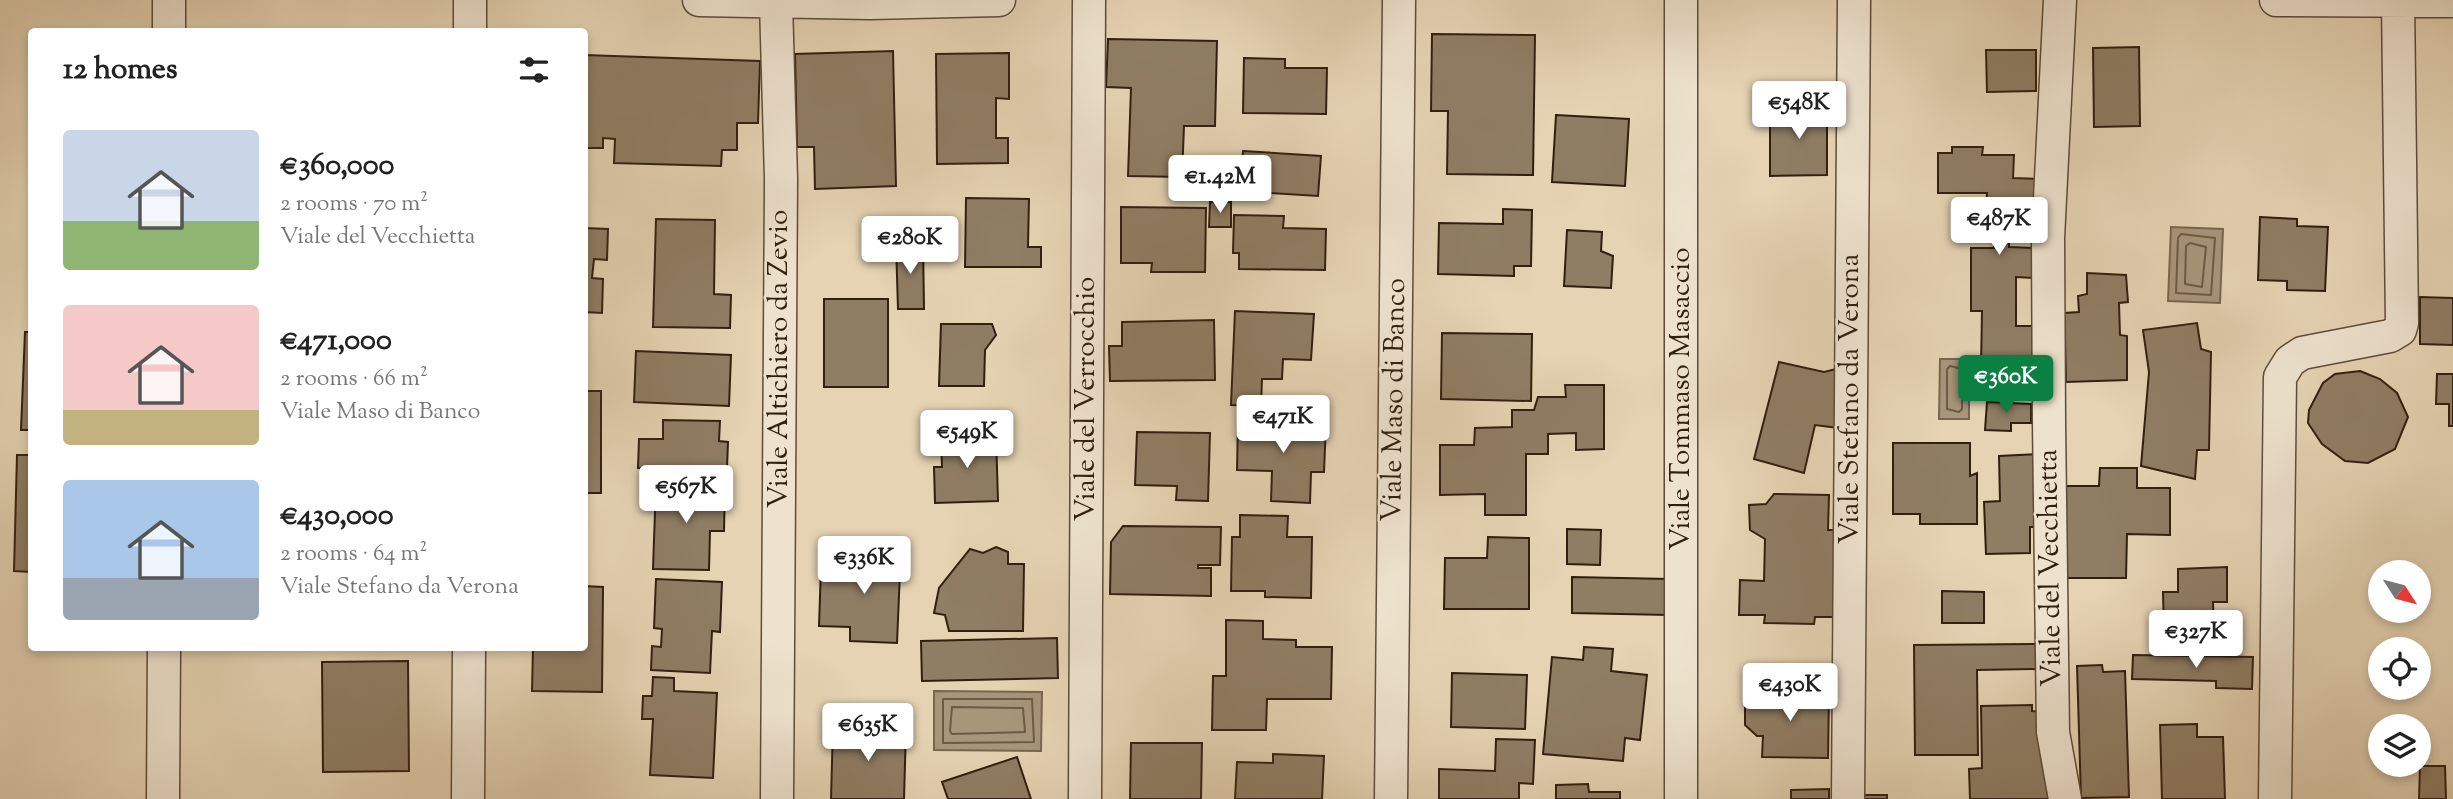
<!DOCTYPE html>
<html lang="en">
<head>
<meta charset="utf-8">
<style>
  body { margin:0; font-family:"Sorts Mill Goudy",serif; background:#f6f6f6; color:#222; height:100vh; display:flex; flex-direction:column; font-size:26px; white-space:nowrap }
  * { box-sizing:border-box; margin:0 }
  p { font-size:23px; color:#767676 }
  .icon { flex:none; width:38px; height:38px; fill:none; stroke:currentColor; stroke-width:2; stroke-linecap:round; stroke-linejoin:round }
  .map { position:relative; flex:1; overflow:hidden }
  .panel { position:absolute; left:28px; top:28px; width:560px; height:623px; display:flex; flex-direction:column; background:#fff; border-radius:7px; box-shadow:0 4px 10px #0003 }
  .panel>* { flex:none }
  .needle { width:46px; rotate:126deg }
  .fabs { position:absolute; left:2368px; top:560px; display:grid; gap:14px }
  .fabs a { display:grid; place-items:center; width:63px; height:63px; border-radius:50%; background:#fff; box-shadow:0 4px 10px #0003; font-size:35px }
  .price { position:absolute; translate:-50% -60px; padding:0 16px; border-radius:7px; background:#fff; color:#222; font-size:23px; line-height:46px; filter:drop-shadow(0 2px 4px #0008) }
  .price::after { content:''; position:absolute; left:50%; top:42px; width:21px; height:16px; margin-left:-10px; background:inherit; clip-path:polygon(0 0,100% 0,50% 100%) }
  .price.on { background:#0b8043; color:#fff }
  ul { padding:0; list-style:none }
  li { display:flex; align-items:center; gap:21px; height:175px; padding:0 35px }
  li span { display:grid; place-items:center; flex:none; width:196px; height:140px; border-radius:7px; color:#555 }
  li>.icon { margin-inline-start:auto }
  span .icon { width:84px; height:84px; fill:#fffc; stroke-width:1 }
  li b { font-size:30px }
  h2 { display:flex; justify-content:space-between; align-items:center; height:84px; padding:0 35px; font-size:30px }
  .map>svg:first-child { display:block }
  .water { fill:#a8967b; stroke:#786650; stroke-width:2 }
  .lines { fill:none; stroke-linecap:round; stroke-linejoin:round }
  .shore { stroke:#6c5a45; stroke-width:2 }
  .building { fill:#8f7d64; stroke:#311f0f; stroke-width:2 }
  .minor-casing { stroke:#5e4c38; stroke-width:35 }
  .minor { stroke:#eee2ce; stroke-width:32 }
  .labels { text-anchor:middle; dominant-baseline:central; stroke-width:5; stroke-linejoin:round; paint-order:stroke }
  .street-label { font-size:28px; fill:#311f0f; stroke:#eee2ce }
</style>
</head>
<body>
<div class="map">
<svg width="2453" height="799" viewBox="0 0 2453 799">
  <rect width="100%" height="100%" fill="#e5d3b3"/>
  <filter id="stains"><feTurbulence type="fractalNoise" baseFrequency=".00286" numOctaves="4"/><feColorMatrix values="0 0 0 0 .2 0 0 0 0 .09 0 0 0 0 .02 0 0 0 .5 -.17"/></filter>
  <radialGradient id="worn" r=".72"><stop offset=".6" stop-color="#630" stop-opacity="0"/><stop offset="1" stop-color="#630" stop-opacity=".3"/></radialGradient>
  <path class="water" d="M2171 227 2223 229 2220 303 2168 301Z
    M1940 359H1969V419H1939Z
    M934 691 1042 692 1041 751 934 750Z"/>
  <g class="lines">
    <path class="shore" d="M2181 234 2215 238 2211 295 2176 293 2178 238Z
      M2190 243 2206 247 2202 287 2185 284 2186 246Z
      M1950 366 1962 369V409L1959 412 1947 409V369Z
      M943 699H1032L1034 742 943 743Z
      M952 707 1023 708 1025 732 952 734 950 731Z"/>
  </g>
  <path class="building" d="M1432 34 1535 35 1533 175 1447 174 1448 111H1431Z
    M1108 39 1217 41 1215 126H1184L1182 177 1128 176 1131 88 1106 87Z
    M2139 47 2140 126 2094 127 2093 48Z
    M1986 50H2036V91L1987 92Z
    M893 51 896 186 815 189 814 147H797L795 54Z
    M1009 53V99L996 98V138H1008V163L937 164 936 54Z
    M584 55 760 61 758 123H737V150H722L721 166 614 163 615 139 603 138V148H586L584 166Z
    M1244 58 1285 59V68H1327L1326 114 1243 113Z
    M1805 103H1827V175L1770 176V108H1806Z
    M1556 115 1629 119 1625 186 1552 182Z
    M1952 147H1983L1982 155H2014L2013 178 2042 179 2041 231H2009V247L2036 248V278L2016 277V326H2036L2035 376H2021V390H1991L1992 368 1981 367 1982 311H1971V248H1994V212H1986L1987 193H1938V153H1952Z
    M1243 151 1321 156 1318 196 1241 191Z
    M966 198 1029 199 1028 247H1041V267H965Z
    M1210 202H1231V227H1209Z
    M1121 207 1206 208 1205 272H1151L1152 263H1121Z
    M1503 209 1532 210 1531 266H1514V276L1438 274 1439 223 1503 224Z
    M1234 215 1284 216 1283 228 1326 229 1325 270 1239 269V253H1233Z
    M2260 217 2297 219V226L2328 227 2325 291 2287 290V281L2258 280Z
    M656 219 715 220 714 294 731 295 730 328 653 327Z
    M584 228 608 229 607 260 594 259 592 278 603 279 602 313 584 312Z
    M1567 230 1602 232 1601 251 1613 256 1611 288 1564 286Z
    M923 243 924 309H898L896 244Z
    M2087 273 2126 275 2128 302 2119 303 2120 335 2127 336V380L2066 382 2065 339H2058L2064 313 2079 312 2078 296 2087 294Z
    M2420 297 2453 298V345L2420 344Z
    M824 299H888V387H824Z
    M1235 311 1314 314 1311 360 1283 359 1282 379H1262L1261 406 1231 405Z
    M1214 320 1215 380 1110 381 1109 346H1122V322Z
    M2197 323 2201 349 2211 352 2209 450H2197L2195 479 2141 466 2149 372 2143 330Z
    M941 324H992L996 335 985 350 984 386H939Z
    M25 332H32V430H21Z
    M1442 333 1532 334 1531 401 1441 399Z
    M636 351 731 355 729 406 634 402Z
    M1779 362 1824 372 1840 368 1839 428 1815 425 1804 473 1754 459Z
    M2360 371 2380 379 2397 393 2408 417 2395 449 2368 463 2345 461 2322 444 2308 423 2309 410 2323 383 2335 374Z
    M2437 374H2453V426H2449V404H2436Z
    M1565 385H1604V449L1576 450V433L1548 434V454H1526V515H1485V494L1440 495V445H1474L1475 428 1512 427V410H1534L1538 397H1566Z
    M584 391H601V493H584Z
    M1987 402 2031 404V423H2011V431L1985 430Z
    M663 420 720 421 719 441 728 442 727 469 638 468 639 439H663Z
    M1238 420 1326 423 1324 472H1311L1310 503 1271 501 1272 471 1237 470Z
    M1137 432 1210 433 1208 501 1176 500 1177 486 1135 485Z
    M996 435 998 501 935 503 934 467H942L941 437Z
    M1893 443H1970V476L1977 473V524H1920V514H1893Z
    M2039 454 2041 527H2030V553L1986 554 1984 502 2000 501 1999 456Z
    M17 455H32V572L14 571Z
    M2100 468H2137V488H2170V535L2127 534 2126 578H2064L2065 486H2099Z
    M656 483 725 485 724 531H710L709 570 653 569Z
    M1774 494 1829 495 1828 530H1842L1840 617H1815L1814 624 1764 623 1765 615H1739L1740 580 1764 581 1765 539 1750 530 1749 505 1766 504Z
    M1240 515 1288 516 1287 537H1312L1311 598 1265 597V591H1231L1232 537H1240Z
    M1123 526 1221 527 1220 565H1198V568H1211V596L1110 594 1111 542Z
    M1567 529 1601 530 1600 565 1567 564Z
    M1488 537 1529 538V609H1444L1445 558H1487Z
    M856 546 901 548 897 643 850 641V627L819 626 821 567 855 569Z
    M996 547 1008 552V564H1024L1023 631H949L945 615 934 613 939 588 970 549 983 553Z
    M2227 567V602H2213L2214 632 2164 634 2163 592H2178V569Z
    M1572 577 1669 579V615L1572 613Z
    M656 579 722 582 720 632 712 631 710 673 651 670 652 646 661 647 662 629 654 628Z
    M584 586 603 587 602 692 532 691 533 648H584Z
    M1942 591 1984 592V623H1942Z
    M1226 620 1263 621V639L1296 640V647H1332L1331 699H1267L1266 730H1212L1213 676H1226Z
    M1057 638 1058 678 922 681 921 641Z
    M2040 644V669L1977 670 1978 755H1915L1914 645Z
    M1584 647 1613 649 1611 671 1647 675 1640 740 1625 738 1623 761 1543 754 1552 657 1583 660Z
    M2133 655 2253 657 2252 689 2216 688V681L2132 679Z
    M408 661 409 771 323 772 322 662Z
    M2102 665 2103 672 2125 671 2129 797 2081 798 2077 666Z
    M1452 673 1527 675 1525 729 1451 727Z
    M653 677 674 678V691L717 693 713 778 650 775 653 719H642L643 696H652Z
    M1745 691 1829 693 1828 758 1762 757 1763 736H1757L1745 725Z
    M2032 705V711L2045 712 2051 799H1970L1969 769 1982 768 1981 706Z
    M2197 724V737H2223L2225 799H2162L2160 725Z
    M833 726 906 728 904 799H831Z
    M1496 739 1535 740 1533 784 1519 783V799H1439V769L1495 771Z
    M1131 743H1202L1201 799H1130Z
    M1273 754 1324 756 1322 799H1235L1237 762 1273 763Z
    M1017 757 1031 799H948L942 782Z
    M2420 766H2445L2446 799H2419Z
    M1588 784 1589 792H1620V799H1556V785Z
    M1829 789V799H1791V790Z
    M1859 795H1887V799H1859Z"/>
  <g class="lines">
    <defs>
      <path id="minor" d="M470 0V32
        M699 0 870 3 999 0
        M2060 0 2048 238 2049 422 2053 732 2065 799
        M2276 0 2453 1
        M776 3 781 179 777 799
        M169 32V0
        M163 799 164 648
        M468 799 469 648
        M1085 799 1089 0
        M1391 799 1399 0
        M1681 799V0
        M1848 799 1854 0
        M2275 799 2280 377 2290 361 2302 353 2390 336 2400 330 2402 323 2398 1"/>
    </defs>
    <use href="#minor" class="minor-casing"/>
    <use href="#minor" class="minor"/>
  </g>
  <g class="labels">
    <g class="street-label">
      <text transform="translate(780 359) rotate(-90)">Viale Altichiero da Zevio</text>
      <text transform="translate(1087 399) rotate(-90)">Viale del Verrocchio</text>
      <text transform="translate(1682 399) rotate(-90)">Viale Tommaso Masaccio</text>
      <text transform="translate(1851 399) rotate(-90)">Viale Stefano da Verona</text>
      <text transform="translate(1395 400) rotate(-89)">Viale Maso di Banco</text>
      <text transform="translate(2051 568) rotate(-91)">Viale del Vecchietta</text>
    </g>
  </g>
  <rect width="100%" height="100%" filter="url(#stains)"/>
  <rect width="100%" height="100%" fill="url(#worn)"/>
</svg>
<div class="fabs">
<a><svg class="needle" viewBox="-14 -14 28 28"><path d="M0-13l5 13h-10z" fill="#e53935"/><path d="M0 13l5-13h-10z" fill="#767676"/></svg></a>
<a><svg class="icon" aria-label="locate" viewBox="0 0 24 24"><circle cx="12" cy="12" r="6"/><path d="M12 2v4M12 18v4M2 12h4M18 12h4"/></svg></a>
<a><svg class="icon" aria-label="layers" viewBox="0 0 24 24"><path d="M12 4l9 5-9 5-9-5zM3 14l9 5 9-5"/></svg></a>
</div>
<b class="price" style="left:1799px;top:141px">€548K</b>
<b class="price" style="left:1220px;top:215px">€1.42M</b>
<b class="price" style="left:1999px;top:257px">€487K</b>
<b class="price" style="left:910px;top:276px">€280K</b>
<b class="price on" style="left:2006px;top:415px">€360K</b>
<b class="price" style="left:1283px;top:455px">€471K</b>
<b class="price" style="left:967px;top:470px">€549K</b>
<b class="price" style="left:686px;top:525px">€567K</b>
<b class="price" style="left:864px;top:596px">€336K</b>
<b class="price" style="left:2196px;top:670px">€327K</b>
<b class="price" style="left:1790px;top:723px">€430K</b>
<b class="price" style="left:868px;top:763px">€635K</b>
<section class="panel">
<h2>12 homes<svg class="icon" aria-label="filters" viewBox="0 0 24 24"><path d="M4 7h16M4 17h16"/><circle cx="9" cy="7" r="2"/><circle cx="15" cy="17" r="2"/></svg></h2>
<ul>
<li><span style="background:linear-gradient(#c9d6e8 65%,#8fb573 0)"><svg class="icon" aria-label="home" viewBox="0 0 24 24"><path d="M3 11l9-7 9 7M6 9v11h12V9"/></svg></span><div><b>€360,000</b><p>2 rooms · 70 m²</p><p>Viale del Vecchietta</p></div></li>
<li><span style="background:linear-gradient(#f6c9c9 75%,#c2b280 0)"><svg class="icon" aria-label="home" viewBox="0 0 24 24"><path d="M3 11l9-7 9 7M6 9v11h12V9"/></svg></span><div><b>€471,000</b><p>2 rooms · 66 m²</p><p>Viale Maso di Banco</p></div></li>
<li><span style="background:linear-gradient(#a9c7e8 70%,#9aa5b1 0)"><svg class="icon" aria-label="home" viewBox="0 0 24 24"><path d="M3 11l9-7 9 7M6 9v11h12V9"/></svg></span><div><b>€430,000</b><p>2 rooms · 64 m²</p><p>Viale Stefano da Verona</p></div></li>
</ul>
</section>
</div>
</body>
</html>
